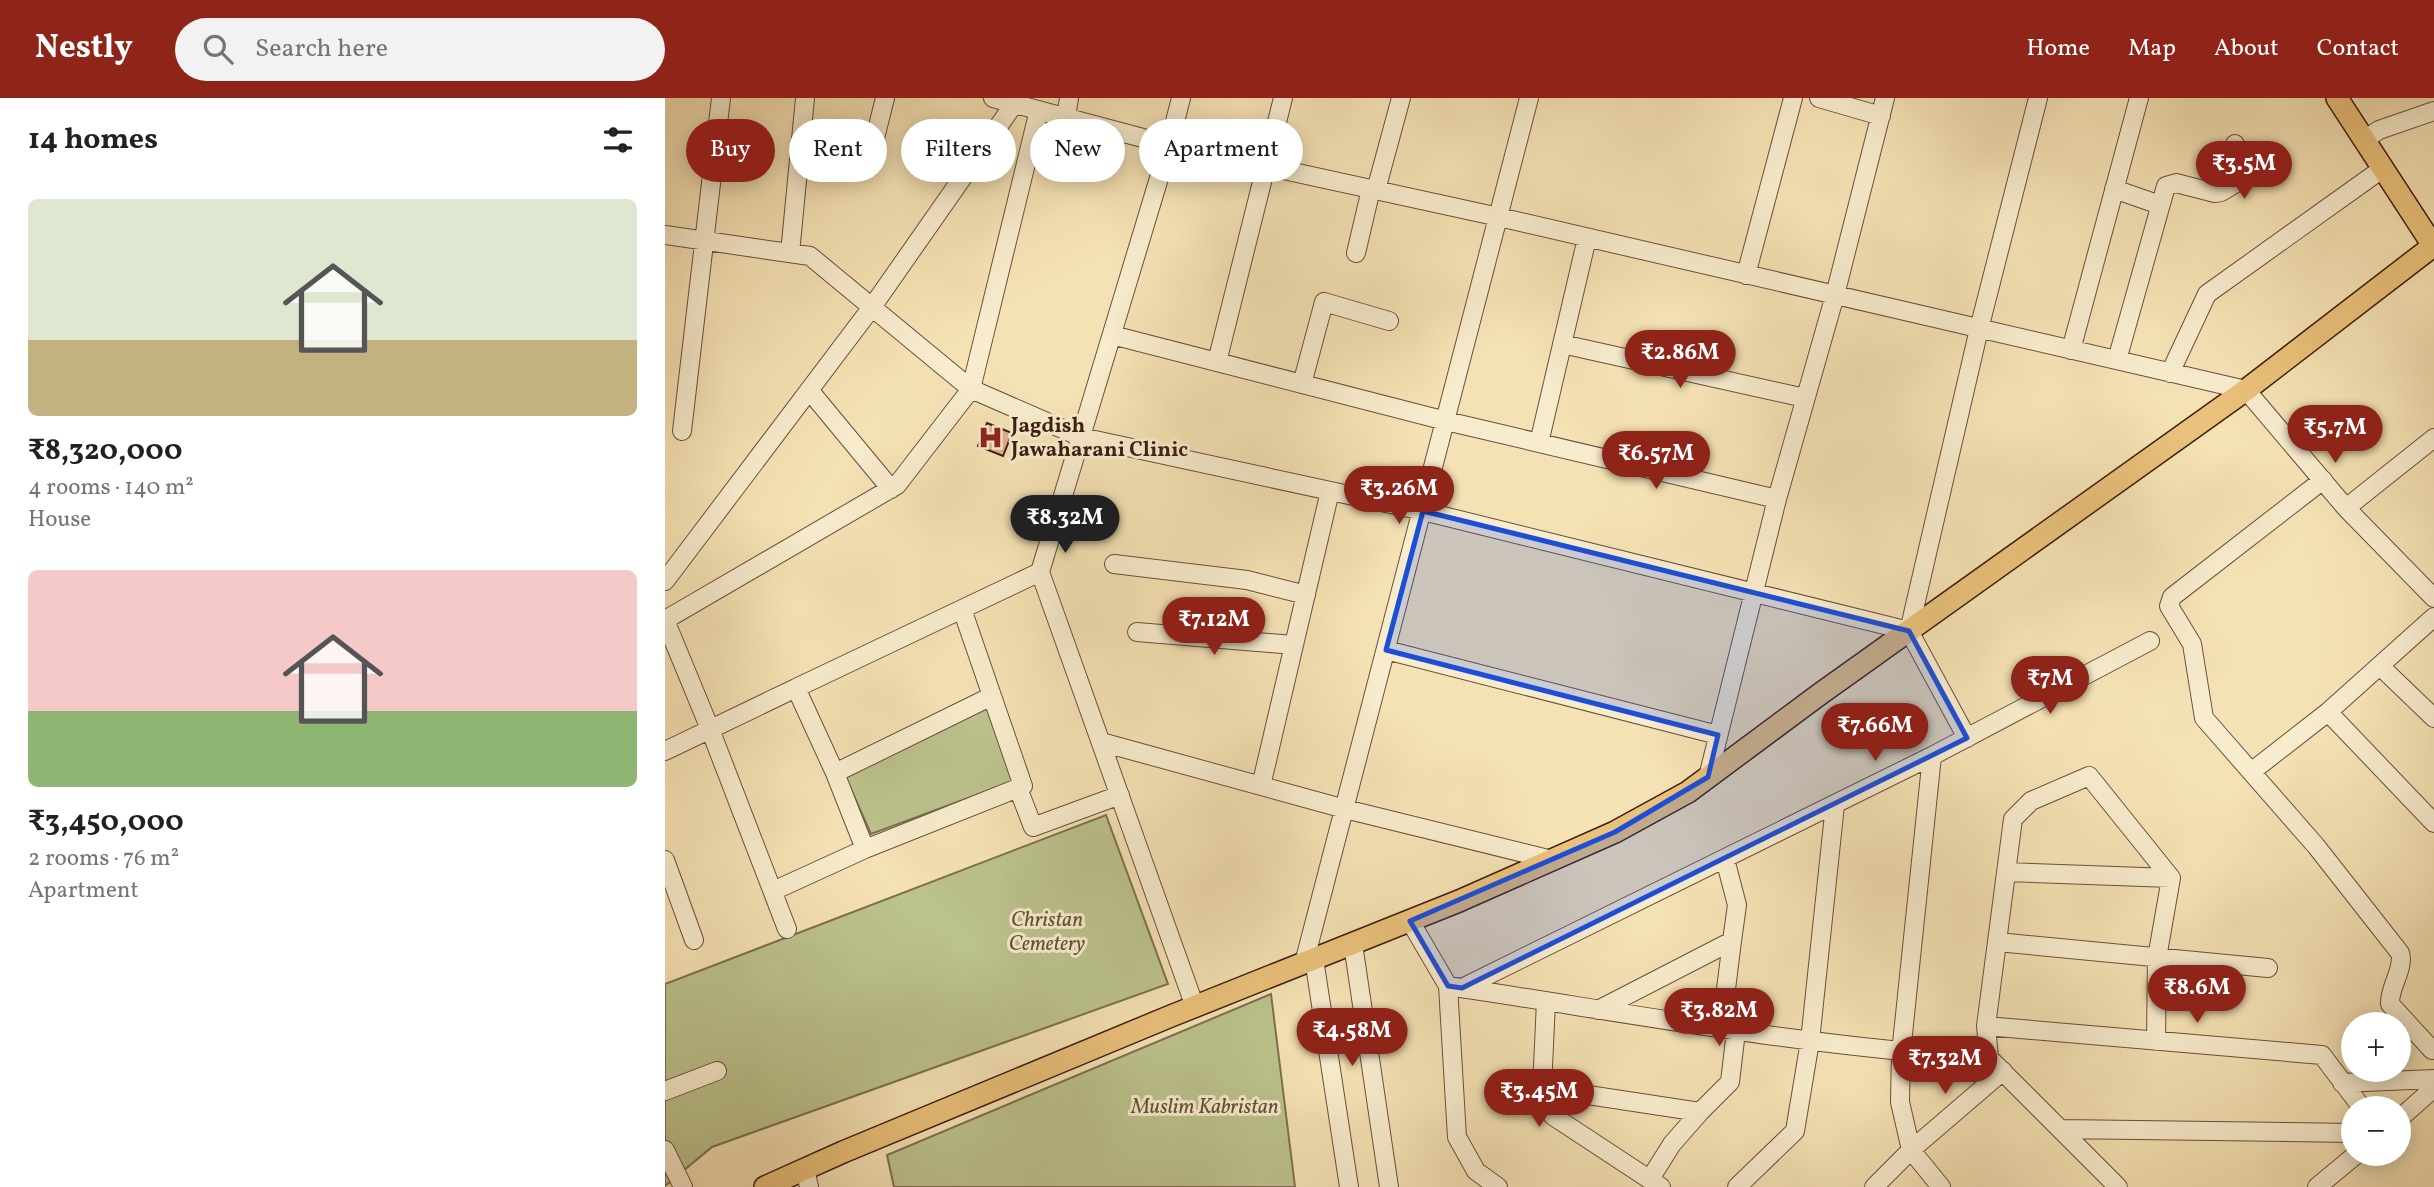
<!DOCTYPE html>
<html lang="en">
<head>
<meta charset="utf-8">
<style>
  body { margin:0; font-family:Vollkorn,serif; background:#f2f2f2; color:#202124; height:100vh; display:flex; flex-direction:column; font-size:26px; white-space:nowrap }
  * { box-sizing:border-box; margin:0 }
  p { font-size:23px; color:#757577 }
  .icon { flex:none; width:38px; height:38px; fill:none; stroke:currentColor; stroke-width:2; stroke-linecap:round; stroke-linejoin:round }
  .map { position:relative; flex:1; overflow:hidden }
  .details { display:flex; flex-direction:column; background:#fff; width:665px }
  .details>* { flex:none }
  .banner { position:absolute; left:21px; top:21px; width:665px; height:63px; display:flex; gap:14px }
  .fabs { position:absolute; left:1676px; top:914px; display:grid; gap:14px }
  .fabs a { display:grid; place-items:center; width:70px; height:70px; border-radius:50%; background:#fff; box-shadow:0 4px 18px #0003; font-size:35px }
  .price { position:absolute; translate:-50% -60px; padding:0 16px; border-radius:24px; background:#8f2418; color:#fff; font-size:23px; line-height:46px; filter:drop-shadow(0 2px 4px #0008) }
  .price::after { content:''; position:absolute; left:50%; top:42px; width:21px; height:16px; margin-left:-10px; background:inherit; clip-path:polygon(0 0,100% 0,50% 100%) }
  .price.current { background:#222; color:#fff }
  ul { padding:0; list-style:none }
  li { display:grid; align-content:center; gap:14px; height:371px; padding:0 28px }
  li span { display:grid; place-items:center; height:217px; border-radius:10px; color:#555 }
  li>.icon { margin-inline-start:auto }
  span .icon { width:126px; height:126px; fill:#fffc; stroke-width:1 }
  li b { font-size:30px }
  h2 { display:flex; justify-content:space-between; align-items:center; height:84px; padding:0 28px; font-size:30px }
  .tag { padding:0 24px; border-radius:32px; background:#fff; box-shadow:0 4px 18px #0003; font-size:24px; line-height:63px }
  .tag.current { background:#8f2418; color:#fff }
  header { display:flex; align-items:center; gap:42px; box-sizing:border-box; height:98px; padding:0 35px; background:#8f2418; color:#fff }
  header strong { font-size:33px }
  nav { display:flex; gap:38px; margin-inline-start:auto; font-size:24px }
  .search { width:490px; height:63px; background:#f2f2f2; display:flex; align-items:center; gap:18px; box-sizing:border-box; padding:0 24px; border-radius:38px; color:#757577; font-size:26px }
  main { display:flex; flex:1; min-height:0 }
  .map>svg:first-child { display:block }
  .green { fill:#bcc38d; stroke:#7c7050; stroke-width:2 }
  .building { fill:#e5af92; stroke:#3b1e13; stroke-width:2 }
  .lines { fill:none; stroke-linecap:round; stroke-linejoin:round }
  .minor-casing { stroke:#6a4f3b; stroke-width:20 }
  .major-casing { stroke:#3b1e13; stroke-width:24 }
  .minor { stroke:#f8ecce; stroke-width:18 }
  .major { stroke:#eac17a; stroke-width:21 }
  .marked { fill:#1d4ed8; fill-opacity:0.2; stroke:#1d4ed8; stroke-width:5; stroke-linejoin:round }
  .labels { text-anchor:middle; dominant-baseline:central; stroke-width:6; stroke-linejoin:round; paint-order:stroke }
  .poi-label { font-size:21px; font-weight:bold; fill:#3b1e13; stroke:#f8ecce; text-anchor:start }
  .park-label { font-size:21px; font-style:italic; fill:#625038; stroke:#f8ecce }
</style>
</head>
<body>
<header>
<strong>Nestly</strong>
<div class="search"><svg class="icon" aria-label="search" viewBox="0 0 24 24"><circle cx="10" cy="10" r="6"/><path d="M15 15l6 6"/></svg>Search here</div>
<nav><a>Home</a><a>Map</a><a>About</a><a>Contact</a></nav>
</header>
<main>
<section class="details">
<h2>14 homes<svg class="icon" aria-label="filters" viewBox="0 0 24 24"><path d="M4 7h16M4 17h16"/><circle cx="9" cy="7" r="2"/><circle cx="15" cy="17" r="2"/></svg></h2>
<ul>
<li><span style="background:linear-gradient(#dfe7d0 65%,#c2b280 0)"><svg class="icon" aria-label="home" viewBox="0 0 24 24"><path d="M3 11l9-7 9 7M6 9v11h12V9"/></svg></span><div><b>₹8,320,000</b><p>4 rooms · 140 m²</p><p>House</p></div></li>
<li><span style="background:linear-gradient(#f6c9c9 65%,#8fb573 0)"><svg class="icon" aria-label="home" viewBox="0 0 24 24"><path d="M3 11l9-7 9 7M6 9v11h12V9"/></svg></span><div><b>₹3,450,000</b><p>2 rooms · 76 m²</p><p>Apartment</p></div></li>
</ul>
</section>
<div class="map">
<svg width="1769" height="1089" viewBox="0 0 1769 1089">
  <rect width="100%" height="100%" fill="#f5e2b4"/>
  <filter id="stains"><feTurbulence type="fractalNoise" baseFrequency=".00286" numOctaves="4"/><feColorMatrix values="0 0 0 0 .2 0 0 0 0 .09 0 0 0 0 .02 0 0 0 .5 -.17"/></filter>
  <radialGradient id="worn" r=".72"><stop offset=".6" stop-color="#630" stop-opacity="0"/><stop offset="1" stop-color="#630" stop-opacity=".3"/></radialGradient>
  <path class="green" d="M322 608 352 682 206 736 180 678Z
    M441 717 503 886 47 1049 0 1088V886Z
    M606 896 630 1089H229L222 1057Z"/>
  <path class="building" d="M322 325 347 335 338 358 313 348Z"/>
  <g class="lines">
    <defs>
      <path id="minor" d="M328 0 504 47 834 119 1581 292 1681 410 1769 340
        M516 0 504 47 375 474 530 909
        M1154 0 1216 18
        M401 20 404 0
        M1699 42 1714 32 1769 13
        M205 60 220 0
        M1449 91 1495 107
        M711 92 736 0
        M1550 95 1556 94 1593 72
        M0 137 145 158 306 291 416 339 758 413 1244 533
        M125 155 140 0
        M691 155 706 91
        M1081 177 1128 0
        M447 237 781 323 1112 401 1170 197 1220 0
        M897 246 1140 300
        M1406 252 1474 0
        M1452 262 1501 88 1511 85 1550 95 1570 46
        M552 264 618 0
        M1505 275 1542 196 1717 71
        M637 286 659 204 724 223
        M144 292 226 391
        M17 333 56 0
        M874 345 922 140
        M1658 382 1507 499 1504 508 1527 546 1539 620 1651 748 1735 855C1740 870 1724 889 1725 906L1767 952
        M1681 410 1769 500
        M449 466 582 482 641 497
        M0 483 207 209 349 6
        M0 522 232 387 306 291 374 12
        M0 522 45 631 122 831
        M472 534 629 547
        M721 552 1053 637
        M1715 568 1769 620
        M1663 614 1769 725
        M1302 640 1244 533 1314 231 1373 0
        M436 644 680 711 887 762
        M0 653 131 590
        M1267 658 1236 955 1235 1004 1246 1052 1276 1089
        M1586 674 1663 614 1769 519
        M170 675 327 598
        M1043 679 1112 401
        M596 688 665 393
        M353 690 368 729 455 697
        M200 751 358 688 297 511
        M1060 761 1072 807 1067 843
        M0 762 29 842
        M1341 774 1506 780
        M108 793 200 751 170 675 131 590 375 474
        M745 823 783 888 792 1039 811 1073 833 1089
        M1332 844 1603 870
        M688 846 724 1089
        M649 861 684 1089
        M639 865 864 0
        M783 888C964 915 1142 949 1324 960L1453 1089
        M797 890 1267 658 1485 543
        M881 903 877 990 888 1018 996 1089
        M933 912 1067 843 1056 931
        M1321 928 1657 957 1697 1010
        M1324 960 1321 928 1348 721 1366 703 1424 678 1506 780 1492 860 1491 943
        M1677 985 1769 981
        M877 990 1035 1014 1065 984 1071 933
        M0 993 52 973
        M1734 1021 1769 990
        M1396 1031 1689 1035
        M0 1052 18 1089
        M140 1071 144 1089
        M985 1081 1007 1046 1035 1014
        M1072 1089 1130 1033 1145 943 1170 707
        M1209 1089 1246 1052 1338 973
        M1652 1089 1693 1055"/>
      <path id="major" d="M1672 0 1769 149
        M100 1089 178 1054 506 918 794 803 950 734 1023 694 1155 596 1581 292 1768 148"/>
    </defs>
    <use href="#minor" class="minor-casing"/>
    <use href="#major" class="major-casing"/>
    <use href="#minor" class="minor"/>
    <use href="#major" class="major"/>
  </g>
  <path class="marked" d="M758 413 1244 533 1302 640 797 890 783 888 745 823 950 734 1043 679 1053 637 721 552Z"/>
  <defs>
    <symbol id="hospital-bare" viewBox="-9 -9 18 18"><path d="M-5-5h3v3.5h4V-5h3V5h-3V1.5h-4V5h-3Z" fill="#8f2418" stroke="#f8ecce" stroke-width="2.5" paint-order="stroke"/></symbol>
  </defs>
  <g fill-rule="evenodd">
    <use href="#hospital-bare" x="308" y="322" width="35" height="35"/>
  </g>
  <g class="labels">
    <g class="poi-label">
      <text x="346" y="328">Jagdish<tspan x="346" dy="24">Jawaharani Clinic</tspan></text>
    </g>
    <g class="park-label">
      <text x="382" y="822">Christan<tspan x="382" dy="24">Cemetery</tspan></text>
      <text x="540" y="1009">Muslim Kabristan</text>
    </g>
  </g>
  <rect width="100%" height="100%" filter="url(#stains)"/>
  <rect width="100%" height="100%" fill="url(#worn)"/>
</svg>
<div class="fabs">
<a>+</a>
<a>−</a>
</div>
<b class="price" style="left:1579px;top:103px">₹3.5M</b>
<b class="price" style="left:1015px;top:292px">₹2.86M</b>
<b class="price" style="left:1670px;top:367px">₹5.7M</b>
<b class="price" style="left:991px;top:393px">₹6.57M</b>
<b class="price" style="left:734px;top:428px">₹3.26M</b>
<b class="price current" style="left:400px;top:457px">₹8.32M</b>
<b class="price" style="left:549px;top:559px">₹7.12M</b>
<b class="price" style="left:1385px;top:618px">₹7M</b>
<b class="price" style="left:1210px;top:665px">₹7.66M</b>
<b class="price" style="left:1532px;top:927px">₹8.6M</b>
<b class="price" style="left:1054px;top:950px">₹3.82M</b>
<b class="price" style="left:687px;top:970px">₹4.58M</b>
<b class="price" style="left:1280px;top:998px">₹7.32M</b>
<b class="price" style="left:874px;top:1031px">₹3.45M</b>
<div class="banner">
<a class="tag current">Buy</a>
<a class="tag">Rent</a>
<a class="tag">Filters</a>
<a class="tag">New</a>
<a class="tag">Apartment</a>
</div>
</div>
</main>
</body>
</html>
